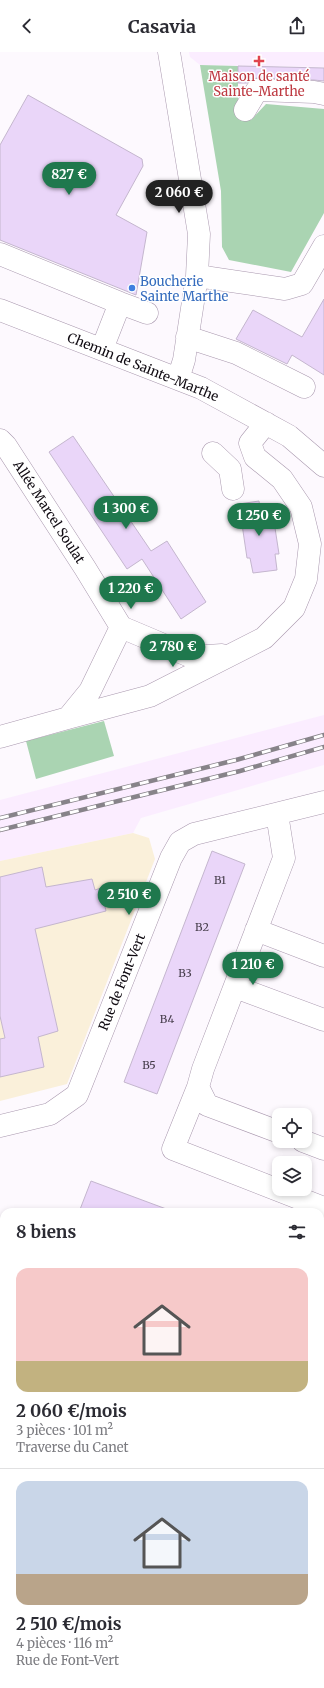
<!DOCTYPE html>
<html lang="fr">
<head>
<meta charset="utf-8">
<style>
  body { margin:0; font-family:Merriweather,serif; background:#f7f7f7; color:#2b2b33; height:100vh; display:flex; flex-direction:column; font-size:15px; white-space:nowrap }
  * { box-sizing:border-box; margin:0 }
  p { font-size:13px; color:#7c7c81 }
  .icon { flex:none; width:22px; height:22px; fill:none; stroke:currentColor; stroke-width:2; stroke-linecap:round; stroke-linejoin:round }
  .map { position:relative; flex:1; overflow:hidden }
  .panel { position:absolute; left:0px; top:1156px; width:324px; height:480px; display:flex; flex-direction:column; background:#fff; border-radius:12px 12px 0 0; box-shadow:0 2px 6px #0003 }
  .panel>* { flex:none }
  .controls { position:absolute; left:272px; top:1056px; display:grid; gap:8px }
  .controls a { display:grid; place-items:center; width:40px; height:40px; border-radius:8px; background:#fff; box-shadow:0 2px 6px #0003; font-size:20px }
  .price { position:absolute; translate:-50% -34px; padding:0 9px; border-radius:14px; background:#1f784d; color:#fff; font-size:13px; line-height:26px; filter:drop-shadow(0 1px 2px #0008) }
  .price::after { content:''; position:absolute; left:50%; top:24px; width:12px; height:9px; margin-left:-6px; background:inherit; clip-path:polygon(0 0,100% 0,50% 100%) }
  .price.active { background:#222; color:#fff }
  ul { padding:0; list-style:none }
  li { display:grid; align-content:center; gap:8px; height:212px; padding:0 16px }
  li+li { border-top:1px solid #e1e1e2 }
  li span { display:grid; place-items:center; height:124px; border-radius:12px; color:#555 }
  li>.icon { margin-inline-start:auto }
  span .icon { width:72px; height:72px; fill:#fffc; stroke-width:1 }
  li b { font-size:17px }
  h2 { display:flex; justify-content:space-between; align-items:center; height:48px; padding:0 16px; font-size:17px }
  header { display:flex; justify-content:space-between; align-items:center; height:52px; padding:0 16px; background:#fff; font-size:18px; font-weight:700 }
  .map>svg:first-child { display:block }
  .built { fill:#fbedff }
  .education { fill:#faf0da }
  .green { fill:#aad4b2 }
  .building { fill:#ead6f9; stroke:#c4b6ce }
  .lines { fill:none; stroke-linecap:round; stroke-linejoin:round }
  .highway-tunnel { stroke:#d9d5da; stroke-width:22; stroke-dasharray:22 11; stroke-linecap:butt }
  .minor-casing { stroke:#a998ae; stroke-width:23 }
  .path { stroke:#837f85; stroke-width:2.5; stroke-dasharray:3 2; stroke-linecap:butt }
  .minor { stroke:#fff; stroke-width:22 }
  .rail-casing { stroke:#878389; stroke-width:4.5 }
  .rail { stroke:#fff; stroke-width:3; stroke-dasharray:9; stroke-linecap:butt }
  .health-dot { fill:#e0444e; stroke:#fff; stroke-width:1.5 }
  .shop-dot { fill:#3f7fe0; stroke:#fff; stroke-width:1.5 }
  .labels { text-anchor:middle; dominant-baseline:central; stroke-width:3; stroke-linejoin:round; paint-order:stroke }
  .number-label { font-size:11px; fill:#463d4b }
  .health-label { font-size:13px; fill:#be3a42; stroke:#fff }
  .shop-label { font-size:13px; fill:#366cbe; stroke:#fff; text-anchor:start }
  .street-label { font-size:13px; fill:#0f0a11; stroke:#fff }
</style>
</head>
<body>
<header><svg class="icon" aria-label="back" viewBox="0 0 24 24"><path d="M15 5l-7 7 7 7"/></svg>Casavia<svg class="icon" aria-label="share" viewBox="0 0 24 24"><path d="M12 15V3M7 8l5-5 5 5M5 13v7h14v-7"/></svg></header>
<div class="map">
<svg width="324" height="1636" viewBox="0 0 324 1636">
  <rect width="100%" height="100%" fill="#fdf9fe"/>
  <path class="built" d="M189 0H324V15L200 13 190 5Z
    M324 663V713L141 766 133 781 0 809V748Z"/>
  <path class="education" d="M133 781 149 786 155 807 67 1032 0 1049V809Z"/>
  <path class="green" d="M200 13 238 14V67L251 68 266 52 324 57V161L291 220 229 208 222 195 221 139Z
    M104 669 114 704 36 727 26 689Z"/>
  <path class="building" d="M238 14 324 16V29L314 28 257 26 251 27 247 31H238Z
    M28 43 142 107 143 114 116 163 147 180 136 243 0 188V93Z
    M324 247V323L292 303 287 312 236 287 253 258 302 285Z
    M73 384 151 499 167 489 206 550 181 567 142 507 127 517 49 400Z
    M259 449 260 456 273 463 279 502H275L277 518 253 521 250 506H247L239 452Z
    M212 799 245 812 157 1042 124 1030Z
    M42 815 46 835 92 827 95 838 101 836 106 859 35 877 58 979 38 985 44 1015 0 1025V987L5 986 0 964V825Z
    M91 1129 169 1158V1160H79Z"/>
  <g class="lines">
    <path class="highway-tunnel" d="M320 1519 324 1508
      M275 1636 277 1632"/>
    <defs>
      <path id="minor" d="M169 0 199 182 197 224 184 308 178 327
        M245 58 257 38 314 40 324 42
        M0 202 120 251 147 261
        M197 224 285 237 302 232 324 194
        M0 258 201 336 289 384 324 414
        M187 285 236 301 304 335
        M102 297 120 251
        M0 388 6 394 85 516 121 575 90 639 68 666 0 685
        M213 401 230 417 233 437
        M121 575 192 605 222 603
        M68 666 150 644 264 586 294 556 306 527 310 492 301 455 282 427 255 405 250 391 266 371
        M277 762 284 806 203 1017 198 1035 207 1053 279 1080
        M256 878 324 904
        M235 935 324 968
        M198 1035 173 1097 324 1156
        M0 1074 50 1062 77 1043 171 806 180 790 194 782 324 750
        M303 1089 324 1097
        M320 1243 324 1232
        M320 1407 324 1396
        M0 1425 4 1427
        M320 1479 324 1468
        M320 1561 324 1563
        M228 1636 229 1632
        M254 1636 255 1632
        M323 1636 324 1635"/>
    </defs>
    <use href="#minor" class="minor-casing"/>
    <path class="path" d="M320 1539 324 1529
      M0 1559 4 1560
      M130 1632 132 1636"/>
    <use href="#minor" class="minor"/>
    <defs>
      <path id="rail" d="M0 766 236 708 324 683
        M0 778 240 719 324 695
        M0 1514 4 1515
        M0 1527 4 1528
        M248 1632 255 1636
        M272 1632 279 1636"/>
    </defs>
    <use href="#rail" class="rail-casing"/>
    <use href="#rail" class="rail"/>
  </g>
  <path class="health-dot" d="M257 3h4v4h4v4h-4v4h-4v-4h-4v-4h4z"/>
  <circle class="shop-dot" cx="132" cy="236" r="4"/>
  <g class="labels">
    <g class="number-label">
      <text x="220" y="828">B1</text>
      <text x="202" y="875">B2</text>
      <text x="185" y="921">B3</text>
      <text x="167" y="967">B4</text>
      <text x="149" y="1013">B5</text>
    </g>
    <g class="health-label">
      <text x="259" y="24">Maison de santé<tspan x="259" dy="15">Sainte-Marthe</tspan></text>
    </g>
    <g class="shop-label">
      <text x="140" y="229">Boucherie<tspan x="140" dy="15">Sainte Marthe</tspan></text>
    </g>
    <g class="street-label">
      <text transform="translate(143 315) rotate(22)">Chemin de Sainte-Marthe</text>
      <text transform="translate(49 460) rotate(57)">Allée Marcel Soulat</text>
      <text transform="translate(122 930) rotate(-68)">Rue de Font-Vert</text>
    </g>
  </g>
</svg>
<div class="controls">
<a><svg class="icon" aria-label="locate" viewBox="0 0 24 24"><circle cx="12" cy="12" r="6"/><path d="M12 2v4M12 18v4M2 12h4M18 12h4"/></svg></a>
<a><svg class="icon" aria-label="layers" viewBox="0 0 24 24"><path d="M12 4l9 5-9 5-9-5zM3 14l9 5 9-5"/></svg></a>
</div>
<b class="price" style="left:69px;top:144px">827 €</b>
<b class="price active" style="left:179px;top:162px">2 060 €</b>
<b class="price" style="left:126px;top:478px">1 300 €</b>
<b class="price" style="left:259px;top:485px">1 250 €</b>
<b class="price" style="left:131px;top:558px">1 220 €</b>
<b class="price" style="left:173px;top:616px">2 780 €</b>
<b class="price" style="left:129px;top:864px">2 510 €</b>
<b class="price" style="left:253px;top:934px">1 210 €</b>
<section class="panel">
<h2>8 biens<svg class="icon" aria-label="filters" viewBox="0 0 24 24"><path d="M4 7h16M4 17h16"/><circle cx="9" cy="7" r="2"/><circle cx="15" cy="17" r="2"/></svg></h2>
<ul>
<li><span style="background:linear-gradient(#f6c9c9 75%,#c2b280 0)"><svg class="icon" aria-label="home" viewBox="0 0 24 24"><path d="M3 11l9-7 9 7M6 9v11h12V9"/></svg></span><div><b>2 060 €/mois</b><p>3 pièces · 101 m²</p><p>Traverse du Canet</p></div></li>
<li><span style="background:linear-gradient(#c9d6e8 75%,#b9a48a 0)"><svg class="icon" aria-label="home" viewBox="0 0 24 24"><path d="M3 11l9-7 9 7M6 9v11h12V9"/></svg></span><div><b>2 510 €/mois</b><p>4 pièces · 116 m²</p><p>Rue de Font-Vert</p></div></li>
</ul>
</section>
</div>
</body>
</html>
